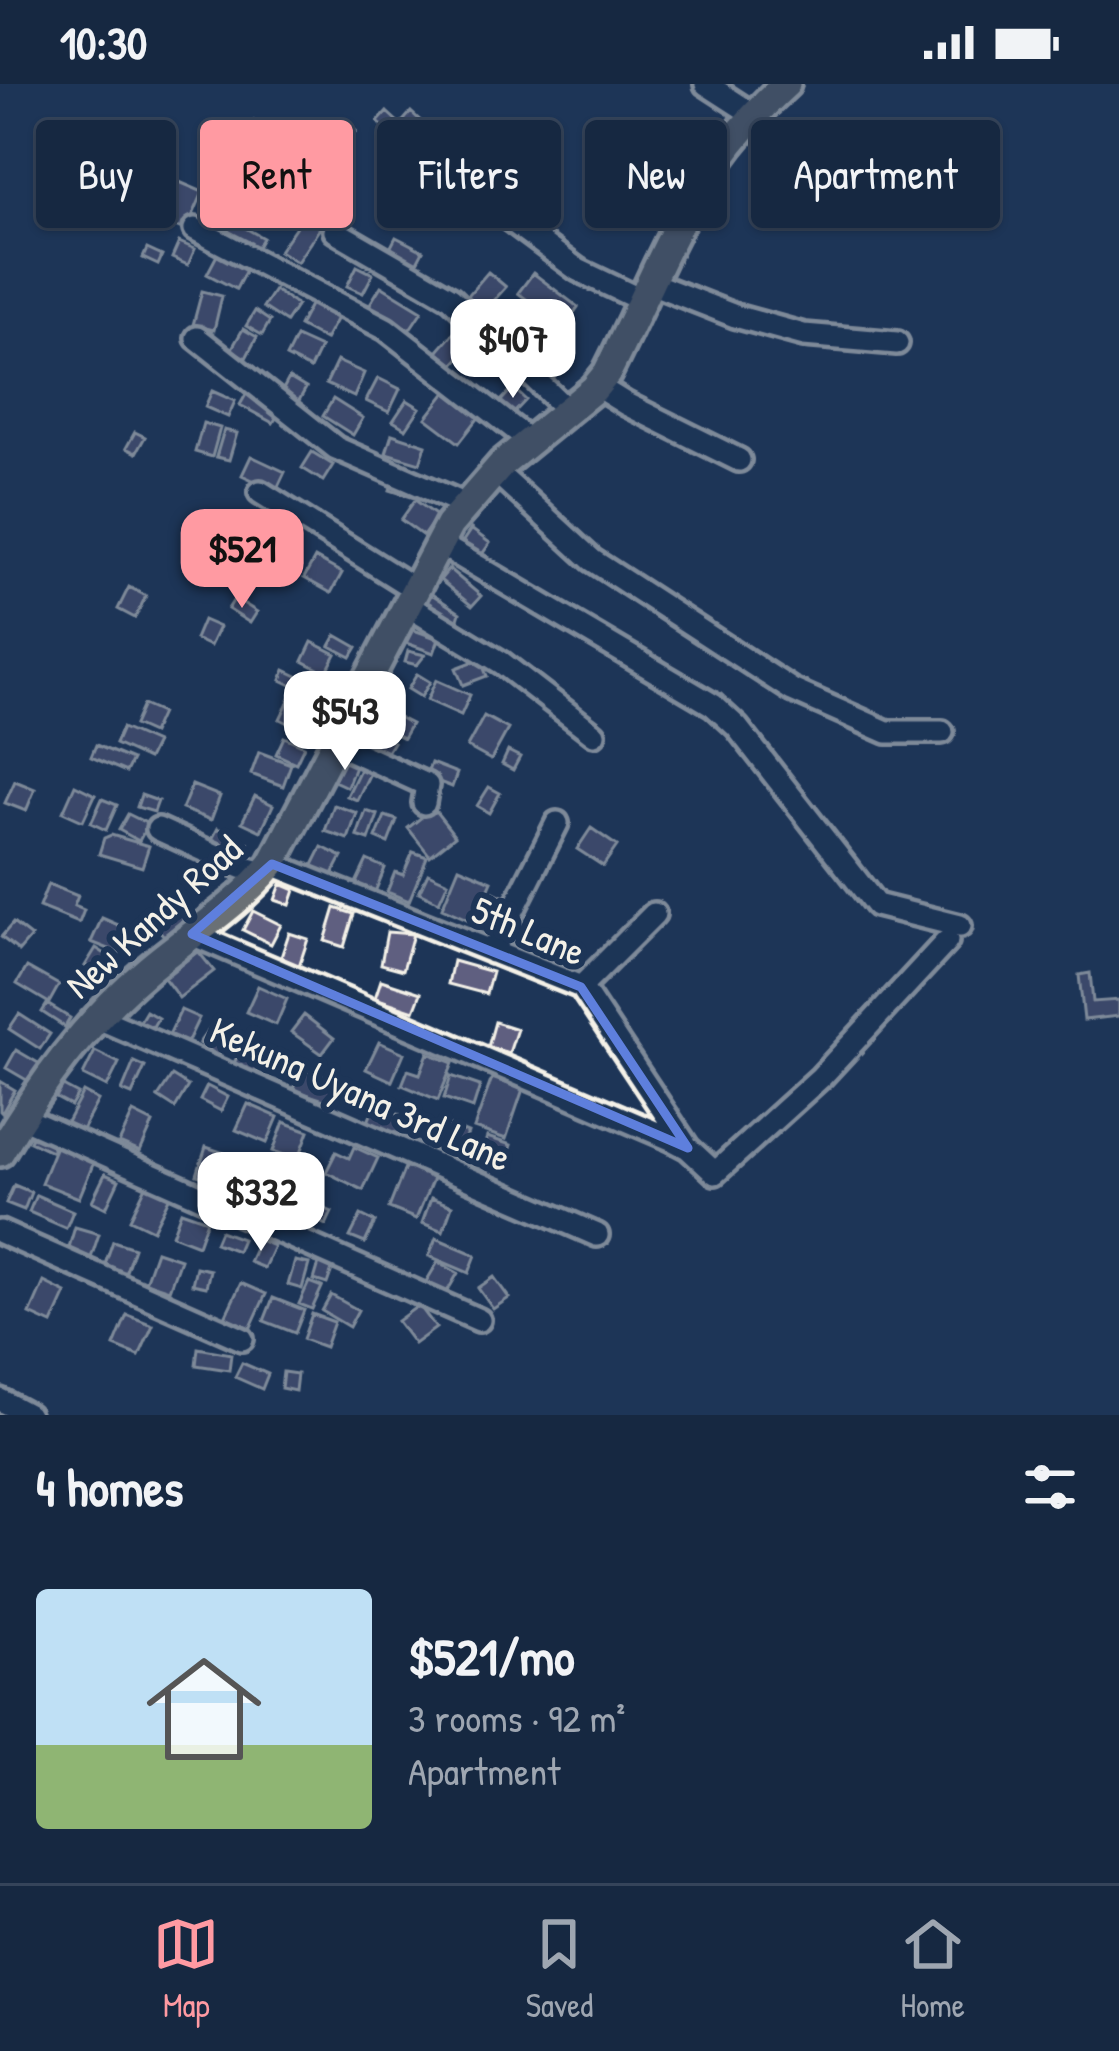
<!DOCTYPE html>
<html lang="en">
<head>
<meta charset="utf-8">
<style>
  body { margin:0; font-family:"Patrick Hand",sans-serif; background:#1f3048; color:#f1f3f6; height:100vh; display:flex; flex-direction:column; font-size:45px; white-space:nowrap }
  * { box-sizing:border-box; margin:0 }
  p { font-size:39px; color:#9ea6b1 }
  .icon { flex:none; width:66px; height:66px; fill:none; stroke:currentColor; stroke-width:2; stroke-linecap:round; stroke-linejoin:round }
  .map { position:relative; height:1331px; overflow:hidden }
  .side { display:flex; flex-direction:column; background:#162841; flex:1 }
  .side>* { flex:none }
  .hud { position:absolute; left:36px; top:36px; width:1047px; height:108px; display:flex; gap:24px }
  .price { position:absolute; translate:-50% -102px; padding:0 27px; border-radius:24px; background:#fff; color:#222; font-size:39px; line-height:78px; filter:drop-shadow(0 3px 6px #0008) }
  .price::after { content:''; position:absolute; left:50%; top:72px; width:36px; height:27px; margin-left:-18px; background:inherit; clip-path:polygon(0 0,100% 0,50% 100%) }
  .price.active { background:#ff9aa2; color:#111 }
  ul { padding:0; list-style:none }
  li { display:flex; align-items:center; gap:36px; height:300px; padding:0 36px }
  li span { display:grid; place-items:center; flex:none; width:336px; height:240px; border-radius:12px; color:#555 }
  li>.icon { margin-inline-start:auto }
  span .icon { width:144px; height:144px; fill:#fffc; stroke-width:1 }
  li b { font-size:51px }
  h2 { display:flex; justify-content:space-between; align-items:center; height:144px; padding:0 36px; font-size:51px }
  .chip { padding:0 42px; border-radius:12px; background:#162841; box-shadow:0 3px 9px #0004,0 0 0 3px #35445a; font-size:42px; line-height:108px }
  .chip.active { background:#ff9aa2; color:#111 }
  .status { display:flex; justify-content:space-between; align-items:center; height:84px; padding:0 60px; background:#162841; direction:ltr }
  .status svg { height:33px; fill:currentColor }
  .tabs { display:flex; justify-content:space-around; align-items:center; height:168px; border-top:3px solid #35445a; background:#162841; font-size:33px; color:#9ea6b1 }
  .tabs a { display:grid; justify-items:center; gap:6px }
  .tabs .active { color:#ff9aa2 }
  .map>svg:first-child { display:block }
  .building { fill:#5f5e80; stroke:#f4f1e8; stroke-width:3 }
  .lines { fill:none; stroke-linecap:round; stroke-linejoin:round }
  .minor-casing { stroke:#f4f1e8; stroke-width:30 }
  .major-casing { stroke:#f4f1e8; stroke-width:36 }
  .minor { stroke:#1d3557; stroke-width:21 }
  .major { stroke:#6a7074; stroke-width:27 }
  .marked { fill:none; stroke:#5e7fdd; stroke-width:9; stroke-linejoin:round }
  .labels { text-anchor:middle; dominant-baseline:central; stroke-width:12; stroke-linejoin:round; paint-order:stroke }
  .street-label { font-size:39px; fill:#f4f1e8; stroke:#1d3557 }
</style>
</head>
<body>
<div class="status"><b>10:30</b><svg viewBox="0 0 49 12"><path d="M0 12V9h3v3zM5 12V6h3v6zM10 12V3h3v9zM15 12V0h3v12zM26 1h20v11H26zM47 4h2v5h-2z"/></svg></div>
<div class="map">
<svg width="1119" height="1331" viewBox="0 0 1119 1331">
  <rect width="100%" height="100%" fill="#1d3557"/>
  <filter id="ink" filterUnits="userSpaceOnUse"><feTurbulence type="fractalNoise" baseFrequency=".00833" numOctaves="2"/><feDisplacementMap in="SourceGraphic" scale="24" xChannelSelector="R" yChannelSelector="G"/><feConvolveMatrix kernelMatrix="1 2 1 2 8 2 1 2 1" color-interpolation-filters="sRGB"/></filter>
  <g filter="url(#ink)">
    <path class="building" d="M387 28 399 39 390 49 378 38Z
      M411 28 423 39 409 54 398 43Z
      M338 34 356 47 337 71 320 57Z
      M254 37 277 49 267 68 244 55Z
      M393 84 414 99 397 122 376 107Z
      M177 97 203 108 186 147 161 135Z
      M259 101 274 113 253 139 238 127Z
      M303 132 320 144 297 178 279 167Z
      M233 137 263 154 255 168 225 151Z
      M396 153 423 167 414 184 387 170Z
      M179 158 195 165 188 181 172 174Z
      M147 165 162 172 158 181 143 174Z
      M217 171 246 186 236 205 207 190Z
      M357 182 373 190 363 209 347 202Z
      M488 188 506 203 481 231 464 216Z
      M533 189 578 223 564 243 518 209Z
      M381 202 422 227 408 248 368 223Z
      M274 206 297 221 286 238 263 223Z
      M202 207 222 212 214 246 193 241Z
      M313 215 339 230 325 256 299 242Z
      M255 227 270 237 262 251 246 242Z
      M465 236 481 250 453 281 437 268Z
      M243 245 257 253 246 274 231 266Z
      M296 253 320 264 310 285 286 273Z
      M337 277 364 289 354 313 326 300Z
      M289 294 306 304 297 320 280 311Z
      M378 294 400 305 389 328 366 317Z
      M513 304 526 316 513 330 500 318Z
      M249 305 282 324 273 339 240 321Z
      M212 307 235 317 228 333 205 323Z
      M447 307 480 332 459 359 426 334Z
      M333 315 363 334 353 351 323 332Z
      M407 316 420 324 406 345 393 337Z
      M203 339 220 344 212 373 195 368Z
      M224 346 237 349 229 376 216 373Z
      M135 348 145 353 136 369 126 364Z
      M392 350 426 361 420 379 386 369Z
      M312 368 333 381 323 397 302 384Z
      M251 372 285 388 276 407 242 391Z
      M395 389 432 401 427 418 390 406Z
      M415 416 437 432 423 452 401 436Z
      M273 418 303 434 291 458 261 443Z
      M471 445 490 459 480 473 461 460Z
      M315 474 342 489 331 509 304 494Z
      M449 485 481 512 472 522 440 496Z
      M129 503 146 512 135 534 118 525Z
      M427 507 460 529 453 552 420 529Z
      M235 514 257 528 250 539 228 525Z
      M203 536 219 543 210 562 195 555Z
      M411 545 439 555 434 569 406 559Z
      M336 551 357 563 351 573 330 562Z
      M312 558 336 570 326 589 303 577Z
      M408 567 425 571 417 581 405 578Z
      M480 575 487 592 463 601 456 584Z
      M285 586 312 599 308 609 281 596Z
      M417 590 430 598 421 613 408 605Z
      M436 596 470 611 461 631 427 616Z
      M290 614 311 624 310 650 280 635Z
      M366 614 379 619 371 639 358 634Z
      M143 621 161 629 152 649 134 641Z
      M384 626 411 640 403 654 376 640Z
      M484 632 508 645 491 676 467 663Z
      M122 644 156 659 148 675 115 660Z
      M375 648 393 658 381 678 363 668Z
      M284 653 304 662 296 679 276 670Z
      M96 661 132 676 126 688 91 673Z
      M508 667 520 673 513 686 502 680Z
      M259 668 291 680 283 702 251 690Z
      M344 675 356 680 347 703 334 697Z
      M431 679 457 689 452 703 426 693Z
      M361 683 371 687 357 716 347 712Z
      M15 697 35 705 26 727 5 719Z
      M75 701 95 711 83 737 63 728Z
      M192 701 220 712 211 736 182 725Z
      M489 703 500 709 489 729 477 722Z
      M141 711 158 717 154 728 137 723Z
      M255 712 273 721 261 747 242 738Z
      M102 715 117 721 106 746 91 739Z
      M334 721 357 729 348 755 325 747Z
      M433 724 455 752 430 772 408 744Z
      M366 727 378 731 369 756 357 752Z
      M128 730 148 740 139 757 119 746Z
      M385 732 397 736 388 759 376 754Z
      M218 744 248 759 240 776 209 761Z
      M591 744 617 762 603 782 577 765Z
      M111 751 149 762 142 783 99 770 104 754Z
      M322 763 342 773 331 794 311 785Z
      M413 768 427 773 409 817 387 808 395 788 403 791Z
      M367 776 385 784 375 808 356 799Z
      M459 783 492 797 474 838 442 824Z
      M428 789 448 798 439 818 419 808Z
      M48 800 78 812 74 822 84 826 79 839 39 823Z
      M281 800 295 806 290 821 275 816Z
      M494 808 511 816 500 839 483 831Z
      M175 817 188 832 164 852 151 837Z
      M335 824 354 830 344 863 325 857Z
      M253 827 281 841 271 860 243 846Z
      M102 834 130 846 119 869 91 858Z
      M13 839 31 853 19 867 1 853Z
      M387 848 413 850 403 886 381 880Z
      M289 849 308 855 298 885 279 879Z
      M96 864 122 881 118 888 109 882 102 892 85 882Z
      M198 867 214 887 179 914 164 894Z
      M453 877 492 888 486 910 448 900Z
      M27 883 59 901 49 919 17 900Z
      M1090 889 1093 918 1119 916V932L1084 936 1079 891Z
      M381 896 421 909 414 927 375 914Z
      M258 902 287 915 276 941 246 928Z
      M47 920 70 934 65 943 42 928Z
      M181 926 199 934 187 959 169 951Z
      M146 927 158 934 148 951 136 944Z
      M19 930 50 950 40 965 9 945Z
      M304 931 334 954 322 970 291 948Z
      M214 938 233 951 218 972 199 959Z
      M495 938 517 945 509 969 488 963Z
      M247 954 270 965 256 991 234 979Z
      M379 958 404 969 392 997 366 985Z
      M16 966 40 980 30 998 6 984Z
      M95 967 119 979 107 1003 83 991Z
      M428 969 453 979 438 1016 402 1001 408 986 420 990Z
      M134 978 145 983 132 1011 122 1007Z
      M300 985 336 996 330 1018 293 1006Z
      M172 992 188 1002 175 1024 158 1013Z
      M451 992 480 1002 473 1024 444 1014Z
      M492 994 523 1005 506 1055 474 1044Z
      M0 997 15 1006 2 1029 0 1027Z
      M63 1002 78 1010 71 1022 56 1014Z
      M207 1002 228 1013 221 1027 200 1016Z
      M83 1008 98 1016 81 1048 66 1040Z
      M248 1020 278 1033 267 1059 236 1046Z
      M375 1020 410 1035 403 1053 368 1038Z
      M133 1029 153 1039 140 1068 119 1059Z
      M284 1038 309 1047 298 1076 273 1067Z
      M445 1040 468 1049 463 1063 439 1055Z
      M36 1044 57 1054 51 1067 30 1057Z
      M487 1053 511 1061 506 1076 482 1068Z
      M56 1062 94 1078 79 1114 41 1099Z
      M206 1063 239 1074 230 1102 197 1091Z
      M354 1063 378 1074 363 1106 326 1088 336 1068 349 1074Z
      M406 1081 434 1092 416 1135 389 1124Z
      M244 1082 252 1087 244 1114 235 1112Z
      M105 1090 119 1096 106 1124 92 1117Z
      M262 1094 277 1100 265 1128 250 1122Z
      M148 1098 171 1110 153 1146 130 1135Z
      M14 1101 31 1108 24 1126 6 1119Z
      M283 1101 293 1105 284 1128 273 1124Z
      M36 1111 73 1127 66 1144 29 1128Z
      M297 1112 332 1128 326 1141 292 1125Z
      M431 1114 452 1122 443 1147 422 1139Z
      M181 1127 207 1136 198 1161 172 1151Z
      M361 1131 375 1138 365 1159 350 1153Z
      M75 1143 99 1150 89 1180 66 1173Z
      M220 1147 242 1155 237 1167 215 1159Z
      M436 1154 476 1171 469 1189 429 1172Z
      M259 1156 274 1162 264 1184 249 1178Z
      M113 1157 134 1164 124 1193 103 1186Z
      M156 1167 180 1175 169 1206 145 1198Z
      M320 1176 334 1180 327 1200 314 1196Z
      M295 1177 309 1180 302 1205 288 1201Z
      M438 1178 458 1189 444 1213 424 1201Z
      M196 1183 210 1186 206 1203 192 1200Z
      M494 1193 509 1214 493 1225 478 1204Z
      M44 1198 66 1209 52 1240 30 1230Z
      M309 1198 322 1203 312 1225 299 1220Z
      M241 1199 266 1210 250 1245 225 1233Z
      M331 1211 358 1226 349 1243 322 1227Z
      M273 1214 304 1226 295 1249 264 1237Z
      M419 1221 436 1244 414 1260 397 1237Z
      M312 1230 334 1238 325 1263 303 1255Z
      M127 1231 153 1241 139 1272 114 1262Z
      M198 1264 231 1270 229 1286 196 1281Z
      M242 1279 268 1290 262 1305 235 1293Z
      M283 1288 297 1290 295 1307 281 1304Z"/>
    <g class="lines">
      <defs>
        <path id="minor" d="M706 0 754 31
          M402 56 578 186 641 216
          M195 145 386 245 530 357
          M335 147 451 214 568 327
          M648 198 735 232 804 251 897 259
          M197 254 336 364 464 420
          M597 302 626 320 739 376
          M495 387 592 476 792 606 887 648H942
          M260 408 413 504
          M438 459 713 621 737 643 876 821 960 842
          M405 520 502 579 594 650
          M333 658 427 701 424 719
          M158 745 241 783 264 789
          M272 780 581 903 688 1064
          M192 850 671 1055 688 1064 715 1089 821 993 947 857
          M492 868 557 739
          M581 903 654 830
          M96 933 597 1151
          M21 1033 479 1236
          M0 1148 242 1255
          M0 1316 28 1331"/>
        <path id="major" d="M0 1068C40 1001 85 939 145 888 188 851 237 823 272 780L449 441 502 380 594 305 607 289C664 177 688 89 786 0"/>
      </defs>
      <use href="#minor" class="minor-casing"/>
      <use href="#major" class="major-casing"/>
      <use href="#minor" class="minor"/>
      <use href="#major" class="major"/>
    </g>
  </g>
  <path d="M0 0H1119V1331H0ZM272 780 581 903 688 1064 192 850Z" fill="#1d3557" fill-opacity=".55" fill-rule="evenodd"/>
  <path class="marked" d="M272 780 581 903 688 1064 192 850Z"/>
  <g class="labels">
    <g class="street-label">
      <text transform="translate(153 832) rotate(-42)">New Kandy Road</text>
      <text transform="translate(529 846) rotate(23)">5th Lane</text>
      <text transform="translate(361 1009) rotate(24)">Kekuna Uyana 3rd Lane</text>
    </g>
  </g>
</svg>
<b class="price" style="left:513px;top:317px">$407</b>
<b class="price active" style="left:242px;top:527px">$521</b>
<b class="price" style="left:345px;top:689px">$543</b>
<b class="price" style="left:261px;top:1170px">$332</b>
<div class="hud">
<a class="chip">Buy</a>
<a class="chip active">Rent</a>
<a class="chip">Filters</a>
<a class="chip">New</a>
<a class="chip">Apartment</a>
</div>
</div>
<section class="side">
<h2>4 homes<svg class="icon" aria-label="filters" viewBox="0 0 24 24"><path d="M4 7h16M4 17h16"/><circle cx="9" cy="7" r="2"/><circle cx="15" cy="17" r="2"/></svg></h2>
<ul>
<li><span style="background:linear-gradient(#bfe0f5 65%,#8fb573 0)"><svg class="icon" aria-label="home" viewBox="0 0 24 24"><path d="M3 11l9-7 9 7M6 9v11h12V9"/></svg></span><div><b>$521/mo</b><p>3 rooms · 92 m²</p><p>Apartment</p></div></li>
</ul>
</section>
<nav class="tabs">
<a class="active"><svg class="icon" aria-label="map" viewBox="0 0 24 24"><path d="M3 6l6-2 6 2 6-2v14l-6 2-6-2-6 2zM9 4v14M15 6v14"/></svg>Map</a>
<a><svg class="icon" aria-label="saved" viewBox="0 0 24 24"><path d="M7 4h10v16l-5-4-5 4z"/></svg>Saved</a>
<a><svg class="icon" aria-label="home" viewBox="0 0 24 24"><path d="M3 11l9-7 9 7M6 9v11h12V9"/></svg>Home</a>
</nav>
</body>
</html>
